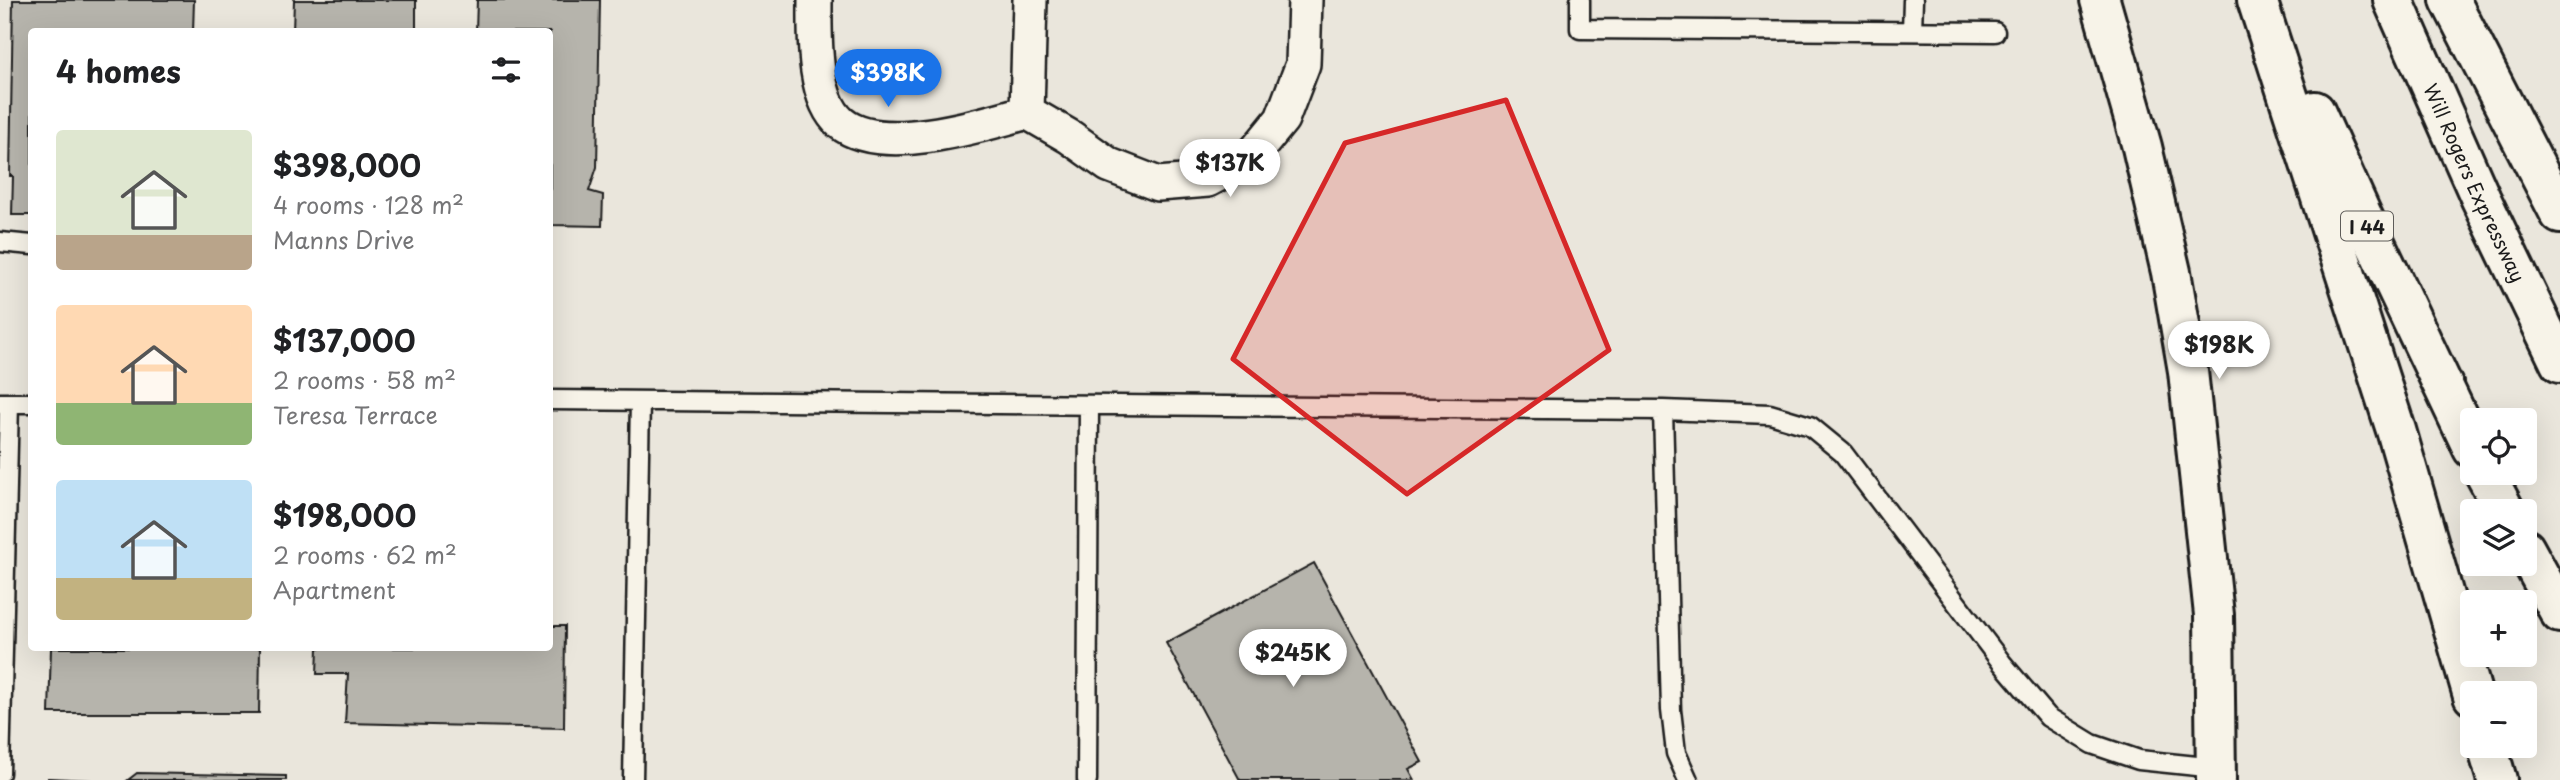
<!DOCTYPE html>
<html lang="en">
<head>
<meta charset="utf-8">
<style>
  body { margin:0; font-family:"Playpen Sans",sans-serif; background:#f2f2f2; color:#202124; height:100vh; display:flex; flex-direction:column; font-size:26px; white-space:nowrap }
  * { box-sizing:border-box; margin:0 }
  p { font-size:23px; color:#757577 }
  .icon { flex:none; width:38px; height:38px; fill:none; stroke:currentColor; stroke-width:2; stroke-linecap:round; stroke-linejoin:round }
  .map { position:relative; flex:1; overflow:hidden }
  .drawer { position:absolute; left:28px; top:28px; width:525px; height:623px; display:flex; flex-direction:column; background:#fff; border-radius:7px; box-shadow:0 7px 28px #0002 }
  .drawer>* { flex:none }
  .tools { position:absolute; left:2460px; top:408px; display:grid; gap:14px }
  .tools a { display:grid; place-items:center; width:77px; height:77px; border-radius:7px; background:#fff; box-shadow:0 7px 28px #0002; font-size:35px }
  .price { position:absolute; translate:-50% -60px; padding:0 16px; border-radius:24px; background:#fff; color:#222; font-size:23px; line-height:46px; filter:drop-shadow(0 2px 4px #0008) }
  .price::after { content:''; position:absolute; left:50%; top:42px; width:21px; height:16px; margin-left:-10px; background:inherit; clip-path:polygon(0 0,100% 0,50% 100%) }
  .price.active { background:#1a73e8; color:#fff }
  ul { padding:0; list-style:none }
  li { display:flex; align-items:center; gap:21px; height:175px; padding:0 28px }
  li span { display:grid; place-items:center; flex:none; width:196px; height:140px; border-radius:7px; color:#555 }
  li>.icon { margin-inline-start:auto }
  span .icon { width:84px; height:84px; fill:#fffc; stroke-width:1 }
  li b { font-size:30px }
  h2 { display:flex; justify-content:space-between; align-items:center; height:84px; padding:0 28px; font-size:30px }
  .map>svg:first-child { display:block }
  .building { fill:#b6b4ac; stroke:#1c1c1c; stroke-width:2 }
  .lines { fill:none; stroke-linecap:round; stroke-linejoin:round }
  .lane-casing { stroke:#1c1c1c; stroke-width:23 }
  .street-casing { stroke:#1c1c1c; stroke-width:38 }
  .secondary-casing { stroke:#1c1c1c; stroke-width:44 }
  .highway-casing { stroke:#1c1c1c; stroke-width:44 }
  .lane { stroke:#f7f3e8; stroke-width:18 }
  .street { stroke:#f7f3e8; stroke-width:33 }
  .secondary { stroke:#f7f3e8; stroke-width:38 }
  .highway { stroke:#f7f3e8; stroke-width:38 }
  .marked { fill:#d62828; fill-opacity:0.2; stroke:#d62828; stroke-width:5; stroke-linejoin:round }
  .labels { text-anchor:middle; dominant-baseline:central; stroke-width:6; stroke-linejoin:round; paint-order:stroke }
  .shield { fill:#f7f3e8; stroke:#5e5c59; stroke-width:2 }
  .shield-label { font-size:18px; font-weight:bold; fill:#1c1c1c }
  .street-label { font-size:19px; fill:#1c1c1c; stroke:#f7f3e8 }
</style>
</head>
<body>
<div class="map">
<svg width="2560" height="780" viewBox="0 0 2560 780">
  <rect width="100%" height="100%" fill="#eae6dc"/>
  <filter id="ink" filterUnits="userSpaceOnUse"><feTurbulence type="fractalNoise" baseFrequency=".0143" numOctaves="2"/><feDisplacementMap in="SourceGraphic" scale="14" xChannelSelector="R" yChannelSelector="G"/><feConvolveMatrix kernelMatrix="1 2 1 2 8 2 1 2 1" color-interpolation-filters="sRGB"/></filter>
  <g filter="url(#ink)">
    <path class="building" d="M13 0H194L193 32H32V215H12L13 176H10Z
      M294 0H416V32H293Z
      M477 0H600L597 167 589 191 603 195 602 226 550 225V32H476Z
      M1314 563 1422 762 1408 769 1414 780H1240L1166 643Z
      M550 626H565L564 728 345 723 348 674H317L318 648H550Z
      M51 648H260L259 713H49Z
      M137 773 286 776V780H128Z
      M48 778 92 780H48Z"/>
    <g class="lines">
      <defs>
        <path id="lane" d="M1580 0V29L1995 32
          M1912 31 1913 0
          M0 242 32 245
          M550 400 1663 410 1770 414 1810 426 1843 453 2002 663 2048 717 2092 744 2139 760 2216 768
          M0 403H9L0 773
          M9 403H32
          M1663 410 1671 710 1676 753 1688 780
          M633 780 640 401
          M1087 780 1089 405"/>
        <path id="street" d="M815 0C815 34 812 98 841 123 881 156 982 125 1027 112
          M1027 112 1070 137 1109 165 1158 184 1208 180 1251 157 1282 119 1303 64 1305 0
          M1027 112 1030 0"/>
        <path id="secondary" d="M2100 0 2142 147 2171 272 2188 371 2214 615 2216 780"/>
        <g id="highway">
          <path d="M2257 0 2396 430 2473 696"/>
          <path id="s1" d="M2393 0 2481 199 2560 363"/>
          <path d="M2450 0 2560 214"/>
          <path d="M2315 111 2361 213 2473 449"/>
          <path d="M2484 472 2505 511"/>
          <path d="M2525 549 2560 613"/>
          <path d="M2487 746 2497 780"/>
        </g>
      </defs>
      <use href="#lane" class="lane-casing"/>
      <use href="#street" class="street-casing"/>
      <use href="#secondary" class="secondary-casing"/>
      <use href="#highway" class="highway-casing"/>
      <use href="#lane" class="lane"/>
      <use href="#street" class="street"/>
      <use href="#secondary" class="secondary"/>
      <use href="#highway" class="highway"/>
    </g>
  </g>
  <path class="marked" d="M1506 100 1609 350 1407 494 1233 359 1345 143Z"/>
  <g class="labels">
    <rect class="shield" x="2341" y="211.5" width="52" height="29" rx="5"/>
    <g class="shield-label">
      <text x="2367" y="226">I 44</text>
    </g>
    <g class="street-label">
      <text stroke="none"><textPath href="#s1" startOffset="200">Will Rogers Expressway</textPath></text>
    </g>
  </g>
</svg>
<div class="tools">
<a><svg class="icon" aria-label="locate" viewBox="0 0 24 24"><circle cx="12" cy="12" r="6"/><path d="M12 2v4M12 18v4M2 12h4M18 12h4"/></svg></a>
<a><svg class="icon" aria-label="layers" viewBox="0 0 24 24"><path d="M12 4l9 5-9 5-9-5zM3 14l9 5 9-5"/></svg></a>
<a>+</a>
<a>−</a>
</div>
<b class="price active" style="left:888px;top:109px">$398K</b>
<b class="price" style="left:1230px;top:199px">$137K</b>
<b class="price" style="left:2219px;top:381px">$198K</b>
<b class="price" style="left:1293px;top:689px">$245K</b>
<section class="drawer">
<h2>4 homes<svg class="icon" aria-label="filters" viewBox="0 0 24 24"><path d="M4 7h16M4 17h16"/><circle cx="9" cy="7" r="2"/><circle cx="15" cy="17" r="2"/></svg></h2>
<ul>
<li><span style="background:linear-gradient(#dfe7d0 75%,#b9a48a 0)"><svg class="icon" aria-label="home" viewBox="0 0 24 24"><path d="M3 11l9-7 9 7M6 9v11h12V9"/></svg></span><div><b>$398,000</b><p>4 rooms · 128 m²</p><p>Manns Drive</p></div></li>
<li><span style="background:linear-gradient(#ffd9b3 70%,#8fb573 0)"><svg class="icon" aria-label="home" viewBox="0 0 24 24"><path d="M3 11l9-7 9 7M6 9v11h12V9"/></svg></span><div><b>$137,000</b><p>2 rooms · 58 m²</p><p>Teresa Terrace</p></div></li>
<li><span style="background:linear-gradient(#bfe0f5 70%,#c2b280 0)"><svg class="icon" aria-label="home" viewBox="0 0 24 24"><path d="M3 11l9-7 9 7M6 9v11h12V9"/></svg></span><div><b>$198,000</b><p>2 rooms · 62 m²</p><p>Apartment</p></div></li>
</ul>
</section>
</div>
</body>
</html>
